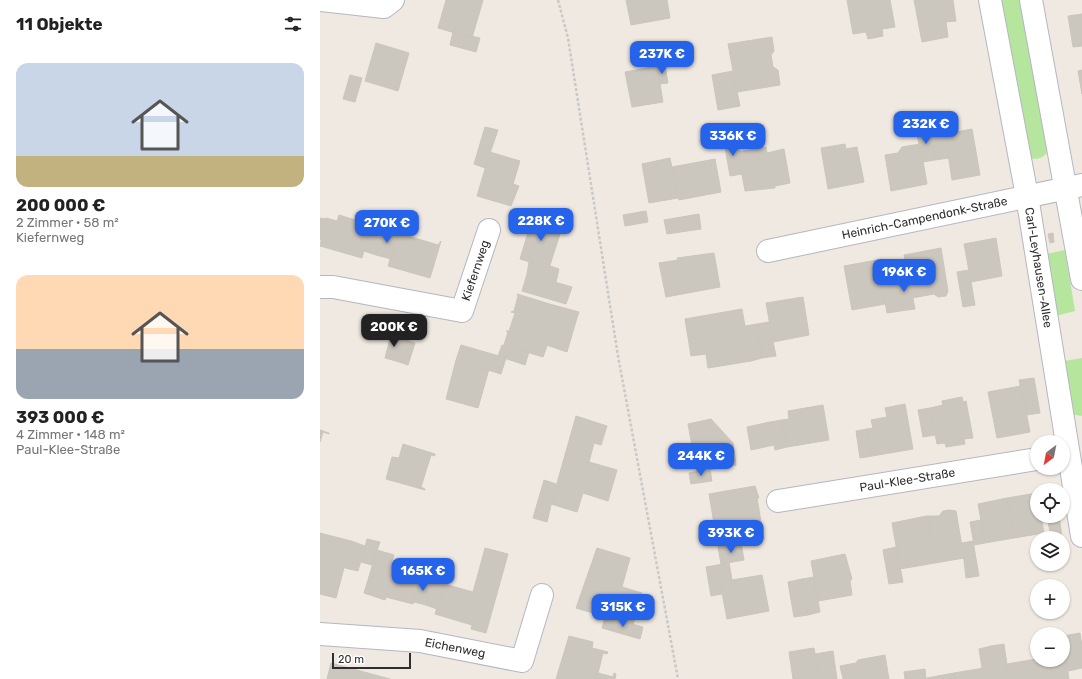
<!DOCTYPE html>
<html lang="de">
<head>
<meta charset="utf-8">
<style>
  body { margin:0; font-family:Rubik,sans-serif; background:#f6f6f6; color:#222; height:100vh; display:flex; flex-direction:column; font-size:15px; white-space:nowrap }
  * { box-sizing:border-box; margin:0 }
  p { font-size:13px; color:#767676 }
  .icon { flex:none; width:22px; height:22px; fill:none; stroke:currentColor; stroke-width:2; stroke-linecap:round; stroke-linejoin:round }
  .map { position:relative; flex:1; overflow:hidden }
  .side { display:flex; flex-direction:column; background:#fff; width:320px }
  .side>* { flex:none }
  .needle { width:26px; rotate:212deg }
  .buttons { position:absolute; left:710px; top:435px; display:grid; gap:8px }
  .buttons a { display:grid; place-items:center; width:40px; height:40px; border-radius:50%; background:#fff; box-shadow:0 1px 3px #0004; font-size:20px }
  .scale { position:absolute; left:12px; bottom:10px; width:79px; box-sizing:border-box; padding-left:4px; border:2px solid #2e2e2e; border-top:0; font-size:11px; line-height:14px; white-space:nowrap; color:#2e2e2e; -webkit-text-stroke:3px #fff; paint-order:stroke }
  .price { position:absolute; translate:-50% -34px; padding:0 9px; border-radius:8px; background:#2563eb; color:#fff; font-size:13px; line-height:26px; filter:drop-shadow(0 1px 2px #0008) }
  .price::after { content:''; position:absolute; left:50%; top:24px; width:12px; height:9px; margin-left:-6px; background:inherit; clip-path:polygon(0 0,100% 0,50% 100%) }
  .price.current { background:#222; color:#fff }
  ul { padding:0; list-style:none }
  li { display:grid; align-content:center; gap:8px; height:212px; padding:0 16px }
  li span { display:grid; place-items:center; height:124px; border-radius:12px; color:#555 }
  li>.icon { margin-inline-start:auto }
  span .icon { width:72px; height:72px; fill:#fffc; stroke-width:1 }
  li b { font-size:17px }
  h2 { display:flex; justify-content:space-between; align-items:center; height:48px; padding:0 16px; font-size:17px }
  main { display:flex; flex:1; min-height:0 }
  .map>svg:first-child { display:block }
  .green { fill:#b6e59e }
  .building { fill:#cbc7bf; stroke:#cbc5ba }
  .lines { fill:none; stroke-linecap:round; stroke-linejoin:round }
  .street-casing { stroke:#b4b7c1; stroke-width:24 }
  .path { stroke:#c9c9c9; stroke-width:2.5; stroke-dasharray:3 2; stroke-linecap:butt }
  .street { stroke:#fff; stroke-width:22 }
  .labels { text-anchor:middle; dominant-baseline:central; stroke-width:4; stroke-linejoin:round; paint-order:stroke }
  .street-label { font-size:12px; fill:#2e2e2e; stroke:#fff }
</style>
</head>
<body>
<main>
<section class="side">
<h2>11 Objekte<svg class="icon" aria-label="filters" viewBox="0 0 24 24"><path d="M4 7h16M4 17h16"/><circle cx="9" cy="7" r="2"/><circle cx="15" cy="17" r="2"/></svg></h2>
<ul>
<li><span style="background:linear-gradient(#c9d6e8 75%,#c2b280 0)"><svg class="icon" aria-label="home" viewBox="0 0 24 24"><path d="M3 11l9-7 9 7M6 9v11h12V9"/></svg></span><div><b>200 000 €</b><p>2 Zimmer · 58 m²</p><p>Kiefernweg</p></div></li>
<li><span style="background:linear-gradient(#ffd9b3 60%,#9aa5b1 0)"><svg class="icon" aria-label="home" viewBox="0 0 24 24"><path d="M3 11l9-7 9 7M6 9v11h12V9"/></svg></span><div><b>393 000 €</b><p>4 Zimmer · 148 m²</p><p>Paul-Klee-Straße</p></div></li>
</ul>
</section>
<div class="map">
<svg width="762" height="679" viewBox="0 0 762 679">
  <rect width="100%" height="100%" fill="#efe9e1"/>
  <path class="green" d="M675 0H702L729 150C723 159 717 160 706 158Z
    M745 250 755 311 732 317 722 255Z
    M762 358V416L750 414 738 362Z"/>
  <path class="building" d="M126 0H163L152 38 118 28Z
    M306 0H347L350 18 311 25Z
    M527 0H570L575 27 562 29 563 36 548 39 546 32 533 34Z
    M594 0H633L636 21 626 22 628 37 602 42Z
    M762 14V46L753 47 748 16Z
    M133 32 160 38 156 52 130 45Z
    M452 37 454 51 451 55 453 67 458 70 460 85 417 92 408 44Z
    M56 43 89 53 78 91 45 81Z
    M337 66 343 102 312 107 305 72Z
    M345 66 348 83 340 84 337 67Z
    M762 70V94L758 71Z
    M413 71 420 106 398 110 392 75Z
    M30 75 42 78 35 102 23 99Z
    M624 123 629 158 615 160 609 126Z
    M165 127 178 130 165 168 154 164Z
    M610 128 615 160 603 162 596 131Z
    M652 129 660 175 632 180 625 134Z
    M418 139 422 174 410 176 404 142Z
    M525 144 526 149 537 147 544 182 508 189 501 148Z
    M600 144 607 184 571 191 565 155 578 153 582 147Z
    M446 147 447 153 464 149 470 183 455 186V188L425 191 418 152Z
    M170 152 200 161 193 184 199 186 191 206 157 196Z
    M350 158 358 198 329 203 322 164Z
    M395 159 401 192 359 200 352 167Z
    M326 211 328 222 305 226 303 215Z
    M379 214 381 229 347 234 344 220Z
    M19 215 51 225 42 258 0 246 6 218 17 221Z
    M213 216 243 225 229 268 200 259Z
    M0 218 6 219 0 240Z
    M51 226 63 230 56 255 44 251Z
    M63 230 78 233 71 259 56 255Z
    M78 233 118 245 121 241 110 278 68 266Z
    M733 233 734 242 730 243 728 234Z
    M676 238 682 276 651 282 644 244Z
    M621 248 628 291 626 296 618 297 614 294 592 298 584 255Z
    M394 253 400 287 346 297 339 263 358 260 357 258Z
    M557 260 565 304 532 310 524 266Z
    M209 262 229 268 230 266 239 269 236 282 207 274Z
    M649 270 655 305 643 307 637 272Z
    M207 274 252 287 246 304 202 291Z
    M588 274 595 309 580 311 574 276Z
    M575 282 580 311 567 313 562 284Z
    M197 294 233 305 230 314 256 321 247 352 186 331H189L195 313 191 312 194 311 198 296Z
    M483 297 489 335 453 342 446 303Z
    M233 305 259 312 256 321 230 314Z
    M422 309 431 361 388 368 386 354 371 356 365 319Z
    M449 322 456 356 442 358 437 324Z
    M437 324 442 358 431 361 425 326Z
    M188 332 227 346 223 357 184 345Z
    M71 335 83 339 76 361 65 358Z
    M83 339 95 343 88 365 76 361Z
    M141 345 186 358 181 374 136 360Z
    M182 345 209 352 205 365 178 356Z
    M136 360 169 369 158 408 126 399Z
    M714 378 720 413 706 415 699 380Z
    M701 386 710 432 677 438 668 392Z
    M642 397 643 402 646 401 653 438 644 439 645 444 626 447 625 443 617 444 610 408 623 405 622 401Z
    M585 404 593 449 552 456 547 429 553 428 551 420 567 417 565 408Z
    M503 405 509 440 467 447 462 420 469 419 468 411Z
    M610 408 615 435 603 437 598 410Z
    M256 416 287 426 281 445 274 443 269 462 245 455Z
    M391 419 413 443 416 465 377 472 368 424Z
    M462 420 467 447 455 450 450 422Z
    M450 422 454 445 431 450 427 427Z
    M547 429 552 456 540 458 536 431Z
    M0 430 9 433V434L3 432 0 442Z
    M83 444 115 454V456L111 455 101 487 105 489V490L66 479 72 457 79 458Z
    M245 455 297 470 288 501 263 493 257 512 231 504Z
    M390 469 392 481 371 484 369 473Z
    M224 480 236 484 227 522 213 518Z
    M435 486 439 498H437L444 539 398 547 389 494Z
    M717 493V516H721L724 533 694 538 687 498Z
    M687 498 694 538 665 543 658 504Z
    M629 510 636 511 644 558 615 563 607 516H619L623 511Z
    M607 516 615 563 580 569 572 523Z
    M727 516H739L741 530 730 532Z
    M661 520 665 543 654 545 650 522Z
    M741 530 742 536 731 538 730 532Z
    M0 533 31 541 16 598 0 594Z
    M47 539 60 542 52 565 41 562Z
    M31 541 45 546 38 571 25 568Z
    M653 541 659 576 646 578 642 543Z
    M421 543 424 560 401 564 398 547Z
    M576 547 583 582 569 584 563 550Z
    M165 548 188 554 166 633 151 629 152 625 115 614 124 584 153 592Z
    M277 548 310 558 302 587 322 593 313 625 256 608Z
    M57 550 74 555 71 564 102 573 93 604 66 597 65 600 44 593Z
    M525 554 532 579 530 581 532 595 498 601 491 561Z
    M409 563 412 580 400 582 402 594 391 596 386 567Z
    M116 570 128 573 117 609 106 605Z
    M442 575 449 611 407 619 400 582Z
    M494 577 500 612 488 615 482 579Z
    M101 578 112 582 106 605 94 602Z
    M482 579 488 615 474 617 468 582Z
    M285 617 323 627 320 639 282 628Z
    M760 633 762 647V668L748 671 743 649V636Z
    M249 636 273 642 272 648 288 652 287 654 283 653 278 673 293 677 294 673 296 674 295 679H236Z
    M684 644 689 679H677L671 646Z
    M671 646 677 679H666L662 668 659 649Z
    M494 648 499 679H473L469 652Z
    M513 651 517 679H499L495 654Z
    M745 653 749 679H720L716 659 743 660V654Z
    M565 655 569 679H523L520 666 536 663 538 660Z
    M716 659 720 679H689L687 664Z
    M11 663 70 679H7Z
    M664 668 666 679H635L634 673Z
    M605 669 606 679H585L584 672Z
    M634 673 635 679H606L607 678Z"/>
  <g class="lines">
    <defs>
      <g id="street">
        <path d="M0 0 64 7 73 0"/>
        <path id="s1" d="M670 0 707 196 762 536"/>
        <path d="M711 0 762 279"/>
        <path id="s2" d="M448 251 762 185"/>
        <path id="s3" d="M0 287H13L142 311 169 230"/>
        <path id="s4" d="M458 501 717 459"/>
        <path id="s5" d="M0 634 100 641 202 661 222 595"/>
      </g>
    </defs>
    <use href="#street" class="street-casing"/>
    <path class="path" d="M238 0 248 38 298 356 358 679"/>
    <use href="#street" class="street"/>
  </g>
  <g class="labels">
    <g class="street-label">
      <text stroke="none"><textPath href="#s2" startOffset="160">Heinrich-Campendonk-Straße</textPath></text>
      <text stroke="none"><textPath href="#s1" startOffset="272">Carl-Leyhausen-Allee</textPath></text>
      <text stroke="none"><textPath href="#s3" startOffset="187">Kiefernweg</textPath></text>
      <text stroke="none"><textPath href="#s4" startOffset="131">Paul-Klee-Straße</textPath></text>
      <text stroke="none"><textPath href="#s5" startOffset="136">Eichenweg</textPath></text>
    </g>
  </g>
</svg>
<div class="buttons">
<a><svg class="needle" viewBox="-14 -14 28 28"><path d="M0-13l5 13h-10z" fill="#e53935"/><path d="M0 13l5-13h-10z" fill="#767676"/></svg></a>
<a><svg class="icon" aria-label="locate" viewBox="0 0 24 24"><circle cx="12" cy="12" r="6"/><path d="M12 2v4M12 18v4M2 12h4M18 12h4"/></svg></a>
<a><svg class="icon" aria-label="layers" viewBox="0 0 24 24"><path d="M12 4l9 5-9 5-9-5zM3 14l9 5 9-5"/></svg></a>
<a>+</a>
<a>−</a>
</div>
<div class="scale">20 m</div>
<b class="price" style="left:342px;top:75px">237K €</b>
<b class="price" style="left:606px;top:145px">232K €</b>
<b class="price" style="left:413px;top:157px">336K €</b>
<b class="price" style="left:221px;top:242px">228K €</b>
<b class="price" style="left:67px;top:244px">270K €</b>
<b class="price" style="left:584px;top:293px">196K €</b>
<b class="price current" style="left:74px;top:348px">200K €</b>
<b class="price" style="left:381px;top:477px">244K €</b>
<b class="price" style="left:411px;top:554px">393K €</b>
<b class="price" style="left:103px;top:592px">165K €</b>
<b class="price" style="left:303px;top:628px">315K €</b>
</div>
</main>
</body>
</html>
